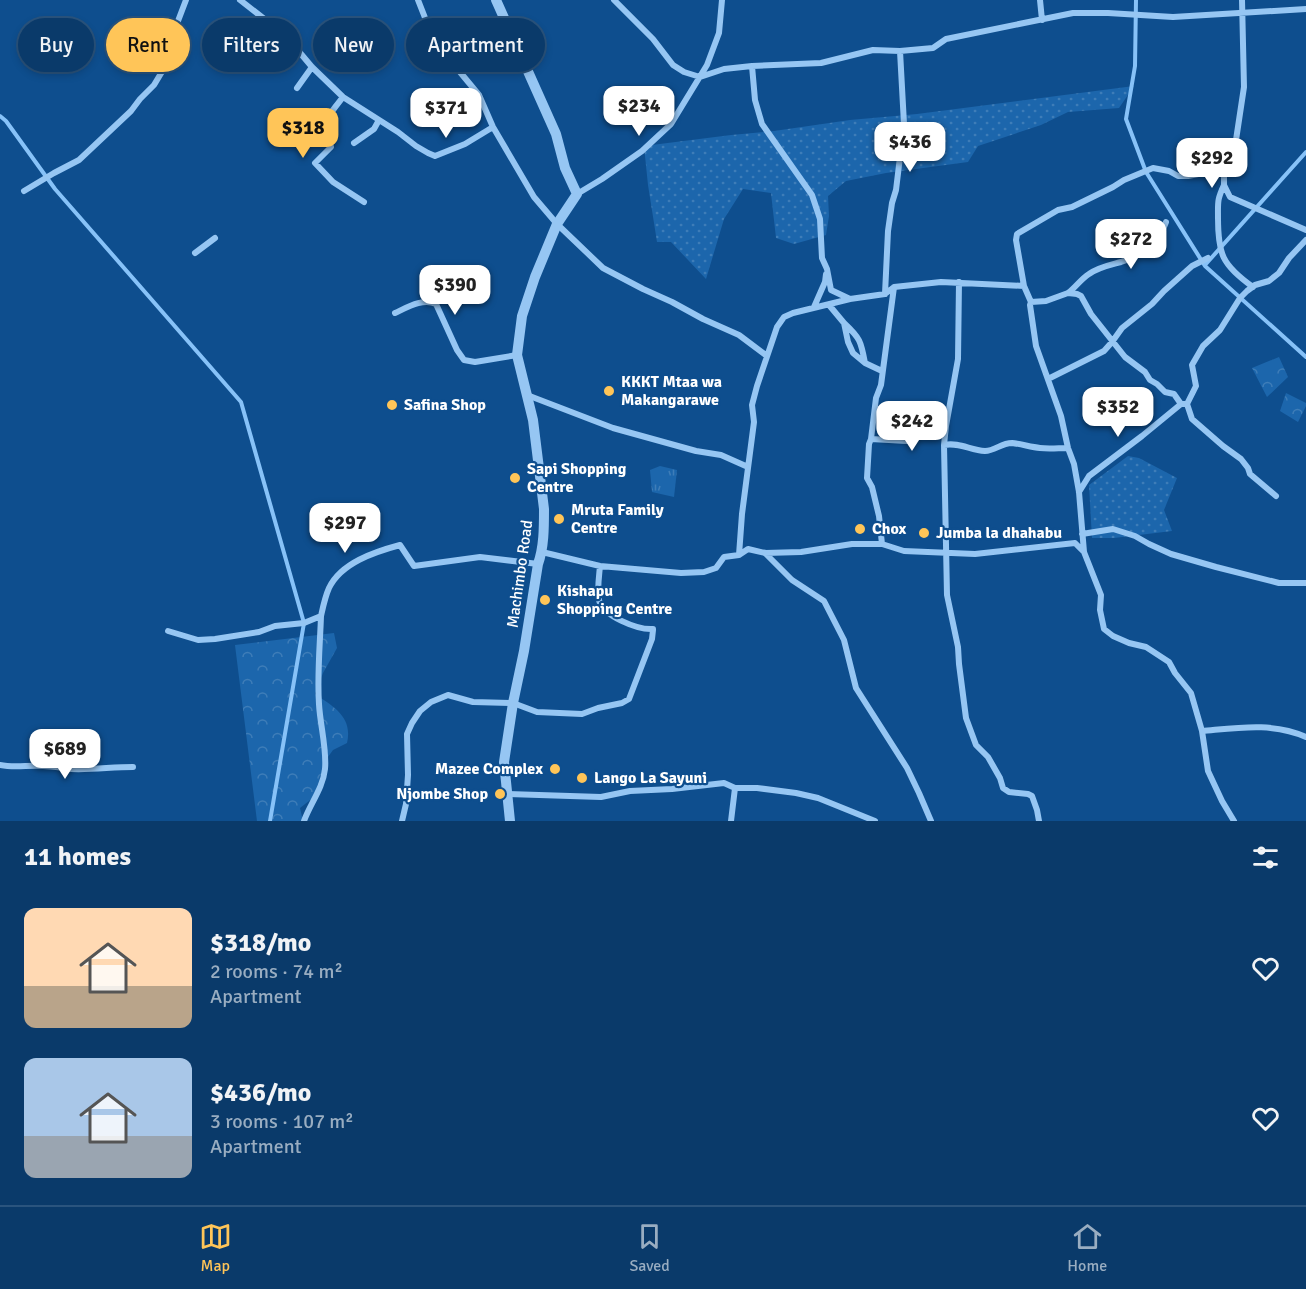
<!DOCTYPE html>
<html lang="en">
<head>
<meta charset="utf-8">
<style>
  body { margin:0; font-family:Signika,sans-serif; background:#134170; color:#f1f3f6; height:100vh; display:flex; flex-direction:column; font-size:22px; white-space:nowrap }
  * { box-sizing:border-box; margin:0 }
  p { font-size:20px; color:#99adc1 }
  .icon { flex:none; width:33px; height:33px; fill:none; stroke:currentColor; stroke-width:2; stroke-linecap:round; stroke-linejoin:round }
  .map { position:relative; height:821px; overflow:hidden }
  .panel { display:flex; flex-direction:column; background:#0a3a6a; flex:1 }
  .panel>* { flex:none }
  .guide { position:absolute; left:18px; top:18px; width:600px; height:54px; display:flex; gap:12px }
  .price { position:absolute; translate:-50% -51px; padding:0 14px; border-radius:12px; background:#fff; color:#222; font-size:20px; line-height:39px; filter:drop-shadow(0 2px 3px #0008) }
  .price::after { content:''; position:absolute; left:50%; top:36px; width:18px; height:14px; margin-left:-9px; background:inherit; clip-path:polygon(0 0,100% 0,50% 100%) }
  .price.selected { background:#ffc558; color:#111 }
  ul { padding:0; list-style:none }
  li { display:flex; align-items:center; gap:18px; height:150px; padding:0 24px }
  li span { display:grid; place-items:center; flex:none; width:168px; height:120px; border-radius:12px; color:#555 }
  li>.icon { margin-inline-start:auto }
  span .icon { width:72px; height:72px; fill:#fffc; stroke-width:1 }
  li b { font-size:26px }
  h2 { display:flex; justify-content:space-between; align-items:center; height:72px; padding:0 24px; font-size:26px }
  .pill { padding:0 21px; border-radius:27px; background:#0a3a6a; box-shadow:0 3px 9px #0003,0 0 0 2px #2a547e; font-size:21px; line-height:54px }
  .pill.selected { background:#ffc558; color:#111 }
  .dock { display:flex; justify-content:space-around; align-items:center; height:84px; border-top:2px solid #2a547e; background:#0a3a6a; font-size:16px; color:#99adc1 }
  .dock a { display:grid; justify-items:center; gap:3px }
  .dock .selected { color:#ffc558 }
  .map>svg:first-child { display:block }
  .grass { fill:url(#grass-tufts) }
  .forest { fill:url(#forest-crowns) }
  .park { fill:url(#park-dots) }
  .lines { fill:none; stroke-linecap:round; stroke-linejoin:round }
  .stream { stroke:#87c2f8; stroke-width:4 }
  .minor { stroke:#96c6f3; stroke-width:6 }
  .tertiary { stroke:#96c6f3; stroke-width:10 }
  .poi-dot { fill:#ffc558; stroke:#0e4e8e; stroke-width:2 }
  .labels { text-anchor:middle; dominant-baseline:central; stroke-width:4.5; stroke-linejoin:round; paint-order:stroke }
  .poi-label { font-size:16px; font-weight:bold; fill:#fff; stroke:#0e4e8e; text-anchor:start }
  .street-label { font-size:16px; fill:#fff; stroke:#0e4e8e }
</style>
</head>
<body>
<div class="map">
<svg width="1306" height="821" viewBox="0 0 1306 821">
  <defs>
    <pattern id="grass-tufts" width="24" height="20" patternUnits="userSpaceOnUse" patternTransform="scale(1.5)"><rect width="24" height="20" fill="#1c66ac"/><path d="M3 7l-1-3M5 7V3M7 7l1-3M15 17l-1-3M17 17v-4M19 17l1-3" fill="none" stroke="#3e7db8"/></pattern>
    <pattern id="forest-crowns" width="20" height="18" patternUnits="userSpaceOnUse" patternTransform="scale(1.5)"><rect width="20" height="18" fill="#1c66ac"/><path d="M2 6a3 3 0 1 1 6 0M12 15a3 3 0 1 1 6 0" fill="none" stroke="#3e7db8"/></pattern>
    <pattern id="park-dots" width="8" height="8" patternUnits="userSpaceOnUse" patternTransform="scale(1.5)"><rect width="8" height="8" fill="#1c66ac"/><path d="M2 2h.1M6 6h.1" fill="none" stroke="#3e7db8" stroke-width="1.8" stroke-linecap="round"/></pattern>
  </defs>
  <rect width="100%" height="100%" fill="#0e4e8e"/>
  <path class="grass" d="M660 466 677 470 674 497 652 492 650 470Z"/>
  <path class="forest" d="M1279 357 1288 377 1267 397 1252 368Z
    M1286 393 1306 403V406L1298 422 1280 411Z
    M334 633 337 648 323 673 315 694C334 707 353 717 347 743L333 750 325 761 314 797 300 808 303 821H257L235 645Z"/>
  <path class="park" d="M1134 86 1119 108 1068 112 1041 125 978 146 968 162 886 173 846 181 828 196 829 216 826 235 794 244 776 238 771 193 743 189 724 219 706 279 671 242H657L648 185 644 146 731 135 774 131 850 120 917 114Z
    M1128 456 1139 458 1177 478 1164 510 1172 531 1114 538H1092L1089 485Z"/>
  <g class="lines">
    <path class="stream" d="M1136 0 1135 66 1126 119 1146 172 1205 266 1306 357
      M0 116 6 121 55 189 241 402 304 623 270 821
      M1205 265 1306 152"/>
    <path class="minor" d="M240 0 285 35 312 67 343 97 398 132 416 146 428 153 435 156 465 144 493 127
      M418 0 431 33 445 54 479 95 493 127 534 197 557 224 603 268 643 289 672 302 703 319 739 335 767 356
      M614 0 653 39 673 65 684 72 700 77 724 69 752 66 821 63 873 50 900 51 933 48 946 39 1073 13H1108L1173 17 1306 9
      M1040 0 1042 20
      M1242 0 1244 87 1236 140 1228 156 1224 169V185L1230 197 1306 230
      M752 66 755 100 762 124 812 195 820 219 822 258 827 269 831 290 850 299
      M297 88 312 67
      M343 97C337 105 318 126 323 136 324 138 329 142 330 143L331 147 315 163 333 182 364 202
      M354 143 374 129 379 120
      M1224 185C1217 200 1218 202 1218 218 1218 254 1222 265 1253 287
      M24 191 54 173 79 160 131 111 140 99 154 85 163 70 173 28 178 21 186 0
      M577 194 602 179 642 151 671 124 707 65 719 33 722 0
      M195 253 215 238
      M959 282 958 359 946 426 944 445 947 595 958 647 959 664 966 718 976 745 988 757 1000 778 1003 788 1009 792 1028 794 1032 796 1037 810 1039 821
      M1024 286 1016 240 1017 234 1058 210 1072 207 1113 187 1124 180 1153 168 1169 171 1178 176H1188L1224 169
      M1068 293C1076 287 1081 279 1089 274 1099 267 1110 265 1121 262 1139 256 1160 241 1166 222
      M885 294 888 231 892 203 896 190 904 124 900 51
      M1031 302 1046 301 1068 293 1077 294 1081 296 1091 314 1125 357 1145 372 1150 380 1157 384 1165 392 1174 394 1181 404H1187L1192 419 1223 446 1241 459 1248 468 1250 474 1276 496
      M829 305 844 323 848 342 853 353 865 363 882 371
      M814 307 825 282 826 274
      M395 313C408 307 423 298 436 304L457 350 464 360 475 362 517 355
      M844 323C860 338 861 341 865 363
      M1048 379 1104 351 1112 342 1122 328 1152 304 1164 291 1192 266 1208 258
      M527 395 613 428 696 451 721 455 748 467
      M1187 404 1196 386 1192 365 1203 346 1220 330 1240 298 1247 291 1255 285 1269 281 1279 273 1289 258 1306 240
      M871 439 907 441 918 425 939 427 946 426
      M944 445C959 442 970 450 985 451 995 451 1001 443 1012 443 1021 444 1031 447 1040 448 1049 449 1059 448 1068 448
      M1079 492 1089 476 1142 436 1181 404
      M1082 534 1113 529 1135 536 1149 544 1171 554 1216 567 1279 583H1306
      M882 544 879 516 872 487 867 478 869 444 871 439 876 398 881 385 894 287
      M542 552 600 566 681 573 704 572 716 568 724 557 739 555 748 549 765 553 801 552 852 544H882L904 551 975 554 1075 543 1084 552
      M765 553 792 580 824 601 844 640 856 688 907 768 919 793 931 821
      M739 555 742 514 754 422 752 405 757 386 777 327 784 317 793 313 850 299 885 294 894 287 941 282 1024 286 1031 302 1030 305 1036 346 1061 416 1068 448 1074 464 1079 492 1084 552 1101 595 1100 610 1104 629 1113 636 1129 643 1146 647 1169 662 1175 673 1191 693 1202 731 1208 771 1222 801 1234 821
      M168 631 198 640 215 639 259 632 275 626 304 623 321 616C323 607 325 597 329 588 341 563 374 552 400 545L414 566 480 557 538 564
      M1202 731C1237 728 1273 722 1306 737
      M0 765C14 768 28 765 43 766 52 766 62 768 71 769 92 770 112 767 133 767
      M506 794 601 797 630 791 672 789 724 783 735 788H757L796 793 818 798 875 821
      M304 821C310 804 323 788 325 769 327 750 320 724 319 704 317 675 320 645 321 616
      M402 821 406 804 408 775 407 734 412 723 420 711 431 702 448 695 473 702 513 703 537 712 582 714 598 708 622 703 629 699 652 639 653 630V629C638 630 602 616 599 600 597 589 599 577 600 566
      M731 821 735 788"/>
    <path class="tertiary" d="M496 0 556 134 565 168 577 194 557 224 535 277 522 316 517 355 533 420 544 509C544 528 544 547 538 564L524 651 513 703 504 762 510 821"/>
  </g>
  <g class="poi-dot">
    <circle cx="609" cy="391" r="6"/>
    <circle cx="392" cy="405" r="6"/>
    <circle cx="515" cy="478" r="6"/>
    <circle cx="559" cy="519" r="6"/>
    <circle cx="860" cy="529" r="6"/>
    <circle cx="924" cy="533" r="6"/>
    <circle cx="545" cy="600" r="6"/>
    <circle cx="555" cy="769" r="6"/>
    <circle cx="582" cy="778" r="6"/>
    <circle cx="500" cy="794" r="6"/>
  </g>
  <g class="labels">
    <g class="poi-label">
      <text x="621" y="382">KKKT Mtaa wa<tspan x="621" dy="18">Makangarawe</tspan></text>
      <text x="404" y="405">Safina Shop</text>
      <text x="527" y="469">Sapi Shopping<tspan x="527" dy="18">Centre</tspan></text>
      <text x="571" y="510">Mruta Family<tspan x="571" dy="18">Centre</tspan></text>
      <text x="872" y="529">Chox</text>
      <text x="936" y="533">Jumba la dhahabu</text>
      <text x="557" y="591">Kishapu<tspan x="557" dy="18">Shopping Centre</tspan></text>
      <text x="543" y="769" text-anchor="end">Mazee Complex</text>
      <text x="594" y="778">Lango La Sayuni</text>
      <text x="488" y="794" text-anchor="end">Njombe Shop</text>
    </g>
    <g class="street-label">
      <text transform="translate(520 574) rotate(-82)">Machimbo Road</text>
    </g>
  </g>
</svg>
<b class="price" style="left:639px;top:137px">$234</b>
<b class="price" style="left:446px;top:139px">$371</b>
<b class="price selected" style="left:303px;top:159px">$318</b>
<b class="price" style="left:910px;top:173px">$436</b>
<b class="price" style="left:1212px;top:189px">$292</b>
<b class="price" style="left:1131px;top:270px">$272</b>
<b class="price" style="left:455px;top:316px">$390</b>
<b class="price" style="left:1118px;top:438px">$352</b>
<b class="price" style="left:912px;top:452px">$242</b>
<b class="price" style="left:345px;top:554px">$297</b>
<b class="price" style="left:65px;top:780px">$689</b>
<div class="guide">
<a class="pill">Buy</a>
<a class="pill selected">Rent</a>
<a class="pill">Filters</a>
<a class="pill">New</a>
<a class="pill">Apartment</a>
</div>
</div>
<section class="panel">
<h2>11 homes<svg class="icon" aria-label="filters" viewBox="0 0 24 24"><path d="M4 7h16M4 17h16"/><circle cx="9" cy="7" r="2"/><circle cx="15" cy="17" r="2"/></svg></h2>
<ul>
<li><span style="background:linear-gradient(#ffd9b3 65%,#b9a48a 0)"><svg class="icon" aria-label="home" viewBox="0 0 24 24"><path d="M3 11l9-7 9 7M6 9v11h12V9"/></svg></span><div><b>$318/mo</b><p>2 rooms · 74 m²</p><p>Apartment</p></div><svg class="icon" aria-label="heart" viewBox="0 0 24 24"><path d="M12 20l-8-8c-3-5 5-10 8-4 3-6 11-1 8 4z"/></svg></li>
<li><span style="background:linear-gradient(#a9c7e8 65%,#9aa5b1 0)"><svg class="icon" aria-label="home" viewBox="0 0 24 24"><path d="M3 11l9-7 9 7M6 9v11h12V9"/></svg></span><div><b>$436/mo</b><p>3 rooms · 107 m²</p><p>Apartment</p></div><svg class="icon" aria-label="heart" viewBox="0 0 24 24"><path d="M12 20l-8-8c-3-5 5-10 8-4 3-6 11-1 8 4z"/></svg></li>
</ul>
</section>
<nav class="dock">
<a class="selected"><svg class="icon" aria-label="map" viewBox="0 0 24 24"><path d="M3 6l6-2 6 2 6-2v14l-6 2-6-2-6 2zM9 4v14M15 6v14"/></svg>Map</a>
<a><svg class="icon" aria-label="saved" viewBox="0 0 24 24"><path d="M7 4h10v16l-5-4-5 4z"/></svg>Saved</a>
<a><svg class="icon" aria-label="home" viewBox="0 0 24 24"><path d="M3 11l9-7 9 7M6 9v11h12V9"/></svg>Home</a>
</nav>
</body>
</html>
